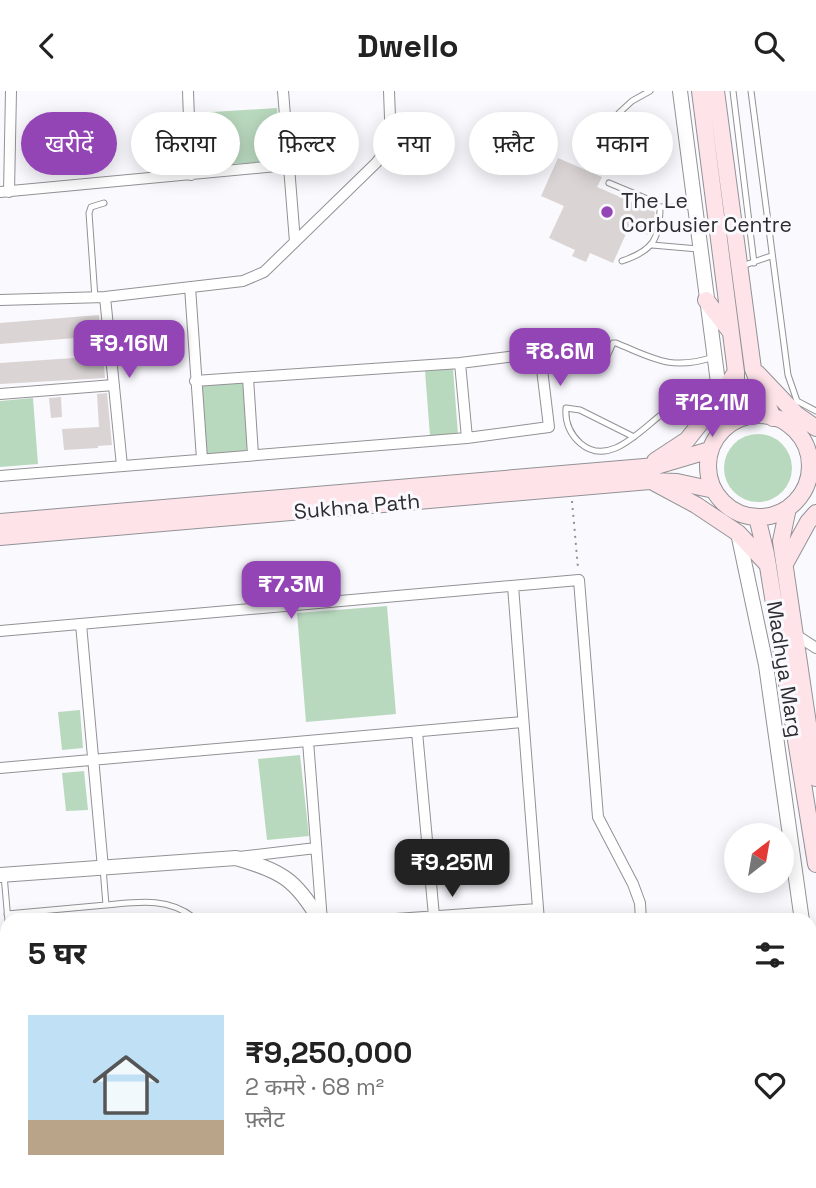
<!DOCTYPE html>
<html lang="hi">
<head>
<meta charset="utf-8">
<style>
  body { margin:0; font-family:"Space Grotesk","Noto Sans Devanagari",sans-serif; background:#f2f2f2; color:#222; height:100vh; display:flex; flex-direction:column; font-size:26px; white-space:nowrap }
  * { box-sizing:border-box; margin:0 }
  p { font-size:23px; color:#767676 }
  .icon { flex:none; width:38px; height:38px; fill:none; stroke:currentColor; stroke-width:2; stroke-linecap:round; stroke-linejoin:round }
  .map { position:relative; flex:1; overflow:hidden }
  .side { position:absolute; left:0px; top:822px; width:817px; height:275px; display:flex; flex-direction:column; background:#fff; border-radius:21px 21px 0 0; box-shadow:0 4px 18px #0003 }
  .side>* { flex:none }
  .banner { position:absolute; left:21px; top:21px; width:775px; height:63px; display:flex; gap:14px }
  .needle { width:46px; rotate:31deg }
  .fabs { position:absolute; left:724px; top:732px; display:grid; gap:14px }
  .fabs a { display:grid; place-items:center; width:70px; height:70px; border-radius:50%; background:#fff; box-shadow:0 4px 18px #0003; font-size:35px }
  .price { position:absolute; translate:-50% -60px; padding:0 16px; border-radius:14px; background:#9445b5; color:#fff; font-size:23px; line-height:46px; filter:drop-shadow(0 2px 4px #0008) }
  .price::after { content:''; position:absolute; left:50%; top:42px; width:21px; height:16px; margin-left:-10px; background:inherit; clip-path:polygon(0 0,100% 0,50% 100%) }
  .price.selected { background:#222; color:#fff }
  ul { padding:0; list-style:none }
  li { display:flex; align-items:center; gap:21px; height:175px; padding:0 28px }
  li+li { border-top:2px solid #e0e0e0 }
  li span { display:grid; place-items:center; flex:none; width:196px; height:140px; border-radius:0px; color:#555 }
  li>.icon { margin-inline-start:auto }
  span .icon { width:84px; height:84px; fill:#fffc; stroke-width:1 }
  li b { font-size:30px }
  h2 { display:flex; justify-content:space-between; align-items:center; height:84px; padding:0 28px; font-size:30px }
  .chip { padding:0 24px; border-radius:32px; background:#fff; box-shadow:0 4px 18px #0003; font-size:24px; line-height:63px }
  .chip.selected { background:#9445b5; color:#fff }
  header { display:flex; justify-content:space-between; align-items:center; height:91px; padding:0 28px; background:#fff; font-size:32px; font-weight:700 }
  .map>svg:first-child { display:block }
  .green { fill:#b9d9be }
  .building { fill:#dad4d4 }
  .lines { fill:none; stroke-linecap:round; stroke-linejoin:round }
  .service-casing { stroke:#929296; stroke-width:7 }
  .minor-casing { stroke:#929296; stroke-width:12 }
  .tertiary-casing { stroke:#929296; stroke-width:16 }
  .secondary-casing { stroke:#929296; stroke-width:18 }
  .path { stroke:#919194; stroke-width:2; stroke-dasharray:2 5; stroke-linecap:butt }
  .service { stroke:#fff; stroke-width:5 }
  .minor { stroke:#fff; stroke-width:10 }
  .tertiary { stroke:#fff; stroke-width:14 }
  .secondary { stroke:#fee4e9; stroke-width:16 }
  .poi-dot { fill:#9445b5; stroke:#faf9fe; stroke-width:2.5 }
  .labels { text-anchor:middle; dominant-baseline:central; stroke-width:6; stroke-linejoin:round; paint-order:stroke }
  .poi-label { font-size:21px; fill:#2d2d2f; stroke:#faf9fe; text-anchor:start }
  .street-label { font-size:21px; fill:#2d2d2f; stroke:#faf9fe }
</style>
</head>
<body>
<header><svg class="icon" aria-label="back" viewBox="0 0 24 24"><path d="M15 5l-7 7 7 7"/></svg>Dwello<svg class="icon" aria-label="search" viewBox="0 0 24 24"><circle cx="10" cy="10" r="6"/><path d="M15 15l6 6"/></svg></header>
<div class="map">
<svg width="816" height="1097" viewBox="0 0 816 1097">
  <rect width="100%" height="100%" fill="#faf9fe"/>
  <path class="green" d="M277 17 281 70 199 75 196 22Z
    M453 278 458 343 430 345 425 280Z
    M244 292 248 361 206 364 201 295Z
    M33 307 38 373 0 376V310Z
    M724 377a34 34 0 1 1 68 0a34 34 0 1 1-68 0Z
    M387 515 396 623 306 631 297 522Z
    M80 619 83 657 62 659 58 621Z
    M300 664 309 745 267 749 258 668Z
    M84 680 88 719 66 720 62 682Z
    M810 985H813L816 1006V1047H810Z
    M7 1038V1090H323L324 1097H0V1039Z"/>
  <path class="building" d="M558 67 602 86 597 96 655 121 654 130 648 144 629 136 613 172 590 162 586 171 572 165 575 159 549 147 564 115 541 105Z
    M99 224 101 245 0 253V232Z
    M103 265 105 287 0 293V272Z
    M107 302 112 354 98 355V357L64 359 62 338 99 336 97 303Z
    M61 306 62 326 51 327 49 307Z"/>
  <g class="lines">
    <defs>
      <path id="service" d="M733 0 754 172
        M751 0 788 284 797 310 816 320
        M619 22 632 10 650 0
        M609 92 645 107 660 116C660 149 652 160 622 170
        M660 116 692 115
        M652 154 698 158
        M742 175 771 165
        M95 207 89 122 91 116 104 112
        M603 274 613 252H616C655 268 671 280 714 266
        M634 346 580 319 566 317C565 331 570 343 580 352 611 379 645 333 669 318 682 309 701 305 716 301
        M4 784 8 830
        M106 814C138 811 167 806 193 826V830
        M7 823 106 814 103 777
        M788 1090 790 1097"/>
      <path id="minor" d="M188 0 191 84
        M283 0 295 151
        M0 101 287 74
        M9 101 11 0
        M190 196 202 368
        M105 206 122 375
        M0 209 105 206 243 190 264 181 376 72 391 53 389 0
        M460 272 467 347
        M248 287 253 364
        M0 303 114 294
        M0 385 467 347 549 336 540 262 460 272 195 290
        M513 495 539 830
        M81 533 103 777
        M0 540 579 489 598 726 633 793 640 812 641 830
        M793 542 816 557
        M417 641 434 825
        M308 650 322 830
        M0 677 523 631
        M239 766 316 757
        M367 830 538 818
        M601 1090 602 1097"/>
      <path id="tertiary" d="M680 0 720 307
        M738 442 766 574 802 830
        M0 784 236 767C281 780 296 788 320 830
        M810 889 816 929
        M810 970H816
        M346 1090V1097"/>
      <path id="secondary" d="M700 0 736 281V309L727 335
        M716 0 753 278 773 327
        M706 209 730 240
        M757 282 796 323 816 337
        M708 375a51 51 0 1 1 102 0a51 51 0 1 1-102 0Z
        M655 370 687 349 714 315 735 282
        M655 392 696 414 738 442 768 474
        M788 417 781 450 816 687
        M757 426 766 463 816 773
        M0 431 656 375 710 359
        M0 446 650 390 677 391 714 399
        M785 473 808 431 816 422"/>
    </defs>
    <use href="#service" class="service-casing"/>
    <use href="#minor" class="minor-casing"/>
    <use href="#tertiary" class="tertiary-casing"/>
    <use href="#secondary" class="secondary-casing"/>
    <path class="path" d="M572 410 578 477"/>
    <use href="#service" class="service"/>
    <use href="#minor" class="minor"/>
    <use href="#tertiary" class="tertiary"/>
    <use href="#secondary" class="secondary"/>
  </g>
  <circle class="poi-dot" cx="607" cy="121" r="7"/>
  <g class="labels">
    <g class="poi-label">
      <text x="621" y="109">The Le<tspan x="621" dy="24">Corbusier Centre</tspan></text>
    </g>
    <g class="street-label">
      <text transform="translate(357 415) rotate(-5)">Sukhna Path</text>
      <text transform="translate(785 578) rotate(81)">Madhya Marg</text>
    </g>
  </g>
</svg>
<div class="fabs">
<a><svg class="needle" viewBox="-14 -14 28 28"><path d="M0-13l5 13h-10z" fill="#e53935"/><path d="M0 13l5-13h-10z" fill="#767676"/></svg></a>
</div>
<b class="price" style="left:129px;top:289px">₹9.16M</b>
<b class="price" style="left:560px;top:297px">₹8.6M</b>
<b class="price" style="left:712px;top:348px">₹12.1M</b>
<b class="price" style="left:291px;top:530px">₹7.3M</b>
<b class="price selected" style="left:452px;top:808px">₹9.25M</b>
<div class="banner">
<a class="chip selected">खरीदें</a>
<a class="chip">किराया</a>
<a class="chip">फ़िल्टर</a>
<a class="chip">नया</a>
<a class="chip">फ़्लैट</a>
<a class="chip">मकान</a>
</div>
<section class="side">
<h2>5 घर<svg class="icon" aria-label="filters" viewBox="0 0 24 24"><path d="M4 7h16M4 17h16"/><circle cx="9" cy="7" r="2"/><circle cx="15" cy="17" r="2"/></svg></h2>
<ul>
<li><span style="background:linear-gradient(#bfe0f5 75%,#b9a48a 0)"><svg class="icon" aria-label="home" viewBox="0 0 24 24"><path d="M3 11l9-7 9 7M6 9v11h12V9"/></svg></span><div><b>₹9,250,000</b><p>2 कमरे · 68 m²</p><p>फ़्लैट</p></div><svg class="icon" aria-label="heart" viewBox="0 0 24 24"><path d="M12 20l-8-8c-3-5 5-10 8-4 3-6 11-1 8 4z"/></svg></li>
</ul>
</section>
</div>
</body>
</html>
